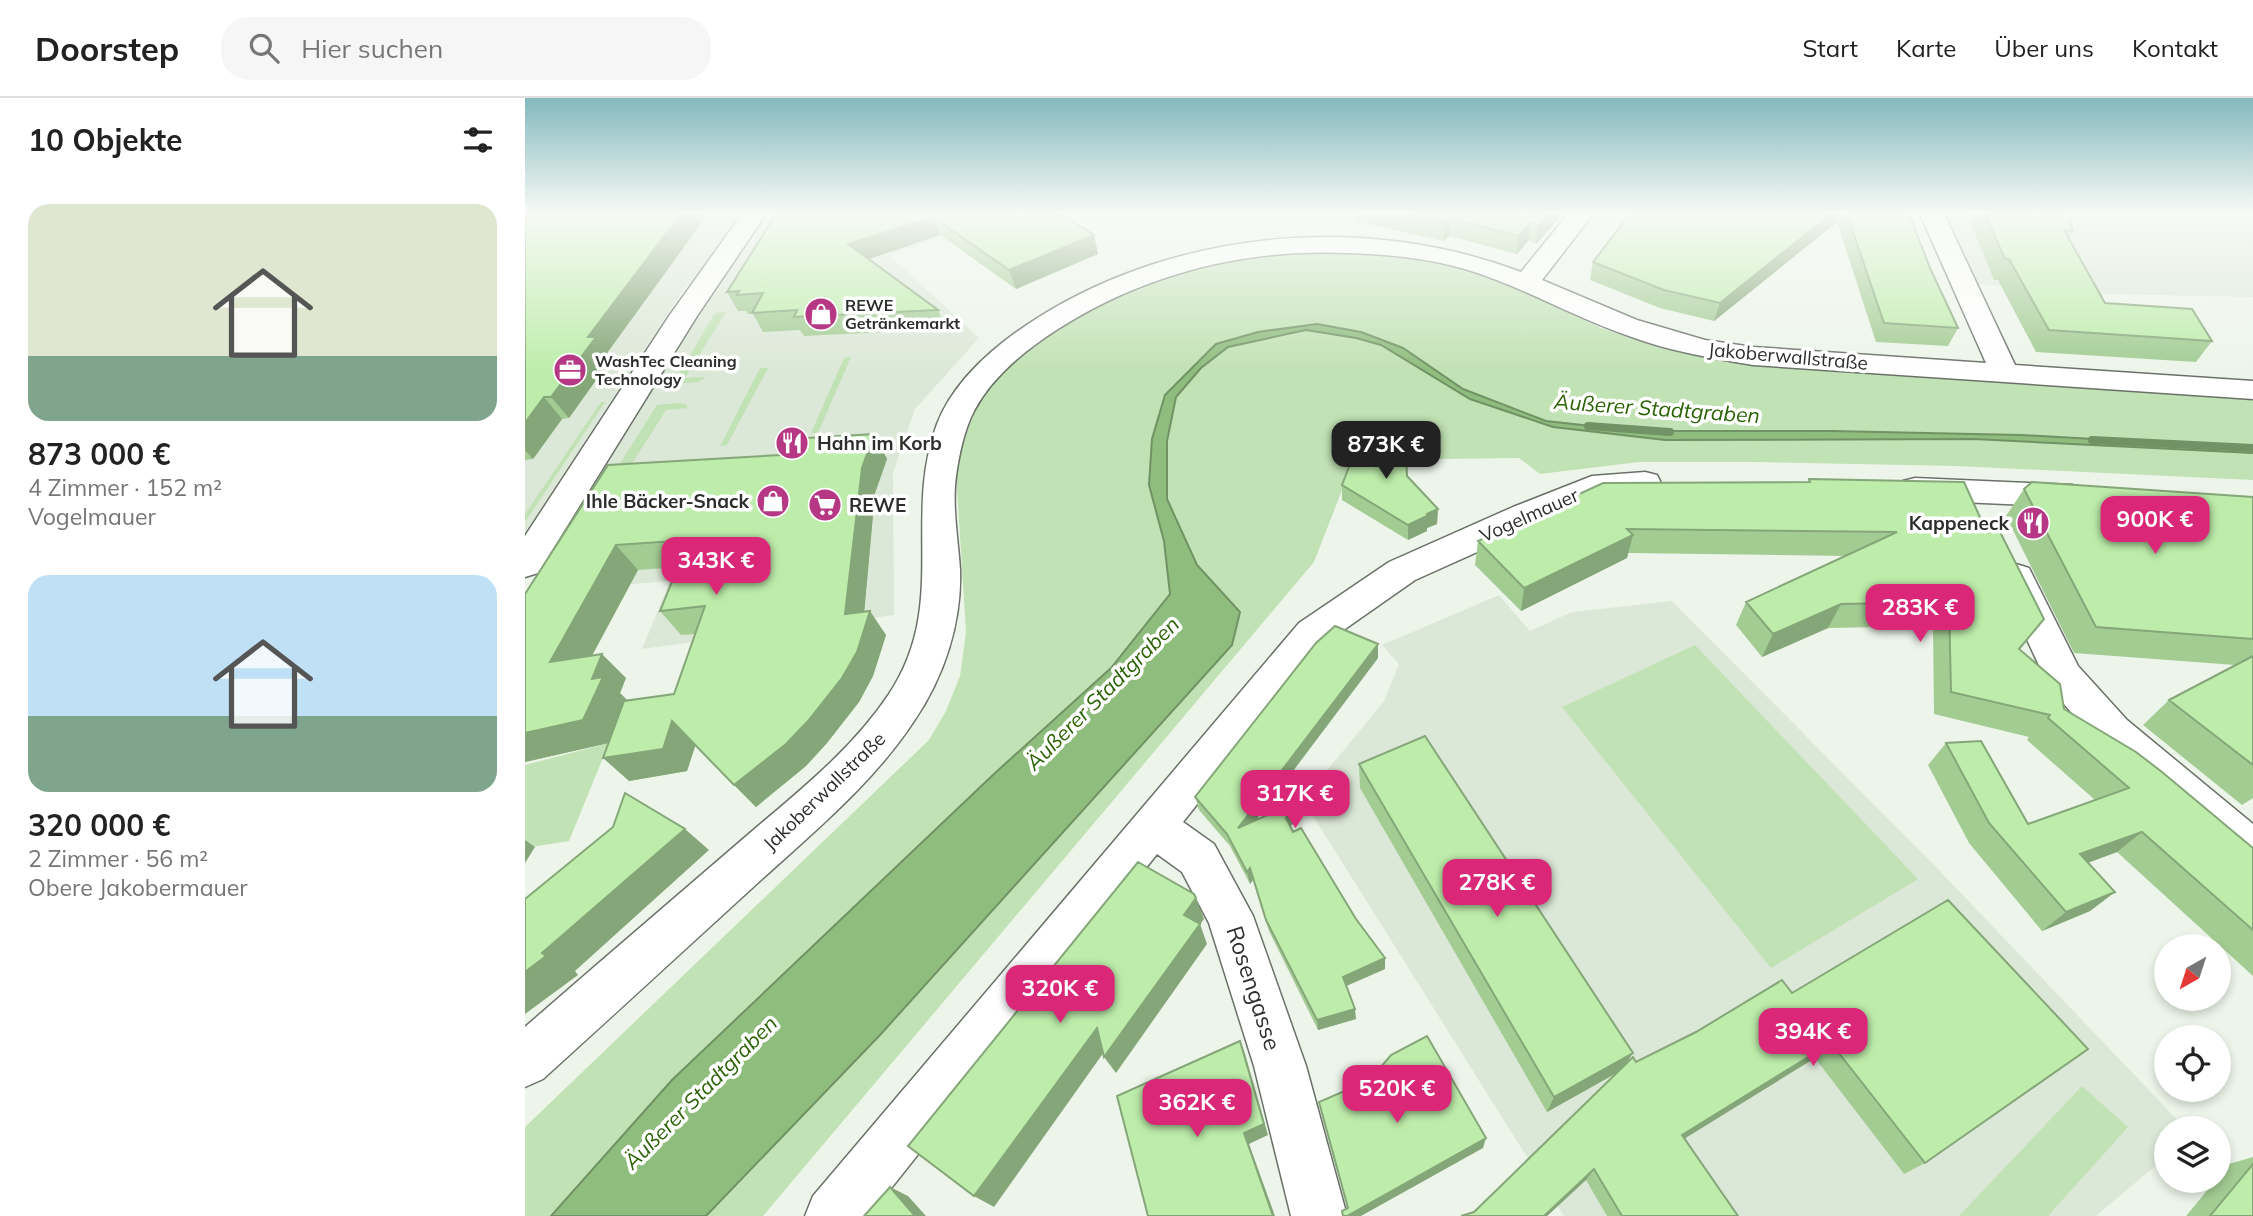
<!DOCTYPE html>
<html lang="de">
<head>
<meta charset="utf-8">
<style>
  body { margin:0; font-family:Mulish,sans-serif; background:#f6f6f6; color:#222; height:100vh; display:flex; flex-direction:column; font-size:26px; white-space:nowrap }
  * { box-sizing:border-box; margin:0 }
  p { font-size:23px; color:#767676 }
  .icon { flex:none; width:38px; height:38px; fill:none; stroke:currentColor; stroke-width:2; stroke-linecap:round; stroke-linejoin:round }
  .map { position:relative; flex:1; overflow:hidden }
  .drawer { display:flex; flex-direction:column; background:#fff; width:525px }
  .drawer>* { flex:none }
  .needle { width:46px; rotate:219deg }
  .buttons { position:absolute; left:1629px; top:836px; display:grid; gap:14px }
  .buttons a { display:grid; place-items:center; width:77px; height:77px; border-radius:50%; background:#fff; box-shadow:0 4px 10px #0003; font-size:35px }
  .price { position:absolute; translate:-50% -60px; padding:0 16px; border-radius:14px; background:#db2777; color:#fff; font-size:23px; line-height:46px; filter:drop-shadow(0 2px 4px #0008) }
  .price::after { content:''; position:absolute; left:50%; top:42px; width:21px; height:16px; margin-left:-10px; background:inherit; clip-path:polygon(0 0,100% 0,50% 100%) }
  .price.current { background:#222; color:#fff }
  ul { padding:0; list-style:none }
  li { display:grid; align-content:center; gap:14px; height:371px; padding:0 28px }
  li span { display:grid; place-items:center; height:217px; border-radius:21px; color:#555 }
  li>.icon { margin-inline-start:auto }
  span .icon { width:126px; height:126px; fill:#fffc; stroke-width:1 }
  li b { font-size:30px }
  h2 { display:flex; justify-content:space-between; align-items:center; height:84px; padding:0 28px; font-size:30px }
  header { display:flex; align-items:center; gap:42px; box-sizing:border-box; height:98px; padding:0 35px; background:#fff; border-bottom:2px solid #e0e0e0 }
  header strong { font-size:33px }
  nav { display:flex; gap:38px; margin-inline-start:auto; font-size:24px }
  .search { width:490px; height:63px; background:#f6f6f6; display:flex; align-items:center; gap:18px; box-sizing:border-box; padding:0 24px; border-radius:28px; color:#767676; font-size:26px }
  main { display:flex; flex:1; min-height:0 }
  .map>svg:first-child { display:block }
  .built { fill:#dce8d7 }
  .green { fill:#c1e2b4 }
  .water { fill:#8fbd7d; stroke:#719264; stroke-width:2 }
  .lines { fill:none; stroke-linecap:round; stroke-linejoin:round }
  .stream { stroke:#719264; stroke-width:8 }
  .minor-casing { stroke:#6a7168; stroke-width:3 }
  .minor { fill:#fff; fill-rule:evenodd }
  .wall { fill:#a3cc93; fill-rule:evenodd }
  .shaded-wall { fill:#85a678 }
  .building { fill:#beedab; stroke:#85a678; stroke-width:2 }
  .labels { text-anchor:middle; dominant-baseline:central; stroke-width:7; stroke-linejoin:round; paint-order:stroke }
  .far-poi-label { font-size:16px; font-weight:bold; fill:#2b2e2a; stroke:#fff; text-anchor:start }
  .street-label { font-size:19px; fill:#2b2e2a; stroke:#fff }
  .poi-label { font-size:19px; font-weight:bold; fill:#2b2e2a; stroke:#fff; text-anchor:start }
  .water-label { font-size:21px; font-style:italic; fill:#2a6204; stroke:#fff }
  .near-street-label { font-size:23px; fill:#2b2e2a; stroke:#fff }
</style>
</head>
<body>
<header>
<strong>Doorstep</strong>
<div class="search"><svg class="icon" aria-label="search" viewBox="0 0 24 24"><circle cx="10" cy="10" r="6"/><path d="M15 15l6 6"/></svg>Hier suchen</div>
<nav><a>Start</a><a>Karte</a><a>Über uns</a><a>Kontakt</a></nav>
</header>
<main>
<section class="drawer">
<h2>10 Objekte<svg class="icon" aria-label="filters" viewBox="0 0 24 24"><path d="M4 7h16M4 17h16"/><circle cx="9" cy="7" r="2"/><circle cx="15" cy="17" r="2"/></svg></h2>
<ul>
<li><span style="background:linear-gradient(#dfe7d0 70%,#7fa58c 0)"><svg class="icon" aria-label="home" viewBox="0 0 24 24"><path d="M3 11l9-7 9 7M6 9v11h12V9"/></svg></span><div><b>873 000 €</b><p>4 Zimmer · 152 m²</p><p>Vogelmauer</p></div></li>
<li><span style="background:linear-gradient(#bfe0f5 65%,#7fa58c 0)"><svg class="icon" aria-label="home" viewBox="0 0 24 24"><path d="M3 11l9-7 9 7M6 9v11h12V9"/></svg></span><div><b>320 000 €</b><p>2 Zimmer · 56 m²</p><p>Obere Jakobermauer</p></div></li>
</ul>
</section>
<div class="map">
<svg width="1728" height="1118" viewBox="0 0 1728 1118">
  <rect width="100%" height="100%" fill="#edf5ea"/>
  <path class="built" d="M0 116H495L364 157 454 240 390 311 368 375 369 517 117 551 145 483 0 495 192 184 162 186 0 435Z
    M1407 116H1728V199L1582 196 1439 185Z
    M974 497 1005 533 1047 514 1147 503 1411 769 1661 1031H1642L1641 1059 1571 1118H1039L778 702 859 603 874 566 857 547Z"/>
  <path class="green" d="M789 154 851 155 918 166 971 181 1076 230 1123 246 1177 259 1372 277 1728 301V382L1432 368 1228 364H1114L1015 376 994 360 914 361 880 365 835 346 789 464 238 1118H0V1029L404 642 421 613 435 578 441 534 431 375 443 318 460 292 493 255 534 226 614 187 711 162Z
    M201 214 160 280 181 279 173 284 148 286 190 215Z
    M326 259 293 335H286L319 260Z
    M235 270H243L202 347 195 348Z
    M76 304H80L0 424V416Z
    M153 305 161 306 163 310 141 312 105 369 92 370 132 307Z
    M1170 547 1393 781 1246 870 1037 609Z
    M84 645 44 743 0 750V667Z
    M1557 988 1603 1029 1523 1118H1434Z"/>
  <path class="water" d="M792 226 836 234 878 250 938 291 1021 323 1112 333H1307L1496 337 1728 350V355L1449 341 1140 342 1028 329 945 301 856 247 831 240 781 232 703 249 676 270 651 299 642 343V401L672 467 715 514 707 547 355 937 181 1118H26L147 982 470 675 586 570 645 496 639 443 624 387 627 341 640 297 691 246 733 234Z"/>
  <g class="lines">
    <path class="stream" d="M1063 328 1145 334
      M1567 342 1728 350"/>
    <defs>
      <path id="minor" d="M217 116H241L172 218 13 475 0 479V438L144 218Z
        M1043 116H1068L1017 182 1112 222 1180 242 1228 249 1461 265 1395 116H1419L1490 267 1728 283V301L1228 267C1186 260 1144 253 1104 238 1048 219 997 188 940 171 902 160 861 156 823 155 720 150 619 176 533 231 500 252 467 279 449 313 439 332 434 357 431 378 427 409 433 441 435 471 437 525 419 579 389 623 349 684 291 732 237 781 164 848 91 915 18 981L0 989V929C70 868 141 807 211 747 265 700 324 656 364 596 424 506 377 420 412 326 430 280 474 244 514 219 655 131 841 115 996 174Z
        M1120 374 1132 377 1136 385 1132 393 1072 400 890 482 800 545 658 724 689 746 728 818 781 968 822 1118H766L729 968 684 825 657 774 632 756 344 1118H280L288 1098 774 525 864 464 988 409 1067 378Z
        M1390 380 1547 387 1559 390 1564 398 1559 406 1547 409 1390 402 1378 399 1373 391 1378 383Z
        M1491 466 1504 470 1553 568 1602 622 1728 726V774L1712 768 1574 646 1524 589 1473 479 1478 470Z"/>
    </defs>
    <use href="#minor" class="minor-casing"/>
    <use href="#minor" class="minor"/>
  </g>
  <path class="wall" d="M0 116H183L82 255 86 261 44 320 37 321 8 361 0 362Z
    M251 116H536L569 137 573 156 491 191 415 137 343 161 413 212 421 231 279 238 275 232 238 234 228 216H223L221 213H213L202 194Z
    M829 116H1038L1011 146 1004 142 992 156 924 138 919 143 829 123Z
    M1105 116H1384L1405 170 1433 230 1423 248 1351 244 1312 124 1189 223 1135 210 1065 182 1068 164Z
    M1442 116H1543L1548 133 1543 141 1580 205 1687 243 1671 264 1511 254 1473 182H1469Z
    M349 336 362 361 350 395 339 513 361 537 348 578 334 604 302 645 281 668 231 709 170 647 162 673 104 683 83 645 0 664V496L256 357ZM153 469 135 513 156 537 170 536 149 596 102 602 95 595 101 580 67 558 113 472Z
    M882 378 913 411 912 426 902 430V433L883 442 817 402V387Z
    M1284 381 1439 384 1494 551 1539 611 1728 750V878L1592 754 1563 765 1590 794 1565 813 1517 833 1444 745 1403 667 1421 645 1503 726 1570 702 1502 642 1504 639 1409 616 1408 528 1303 530 1237 559 1211 527 1221 504 1321 458 1103 455 1102 460 996 513 950 467 953 443 1283 384Z
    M1499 391 1728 399V700L1717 707 1618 627 1644 602 1710 567 1549 555 1481 418Z
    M853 546V560L731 722 772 704 774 717 765 729 768 734 831 821 860 860V871L821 888 831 921 793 932 744 833 728 782 725 786 705 748 674 712 670 699Z
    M834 666 1102 965 1111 964 1171 934 1257 882 1400 1065 1379 1076 1290 960 1159 1040 1213 1118H1082L1061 1082 1022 1118H936L949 1114 1091 975 1022 1014 835 690Z
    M1728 1059V1118H1661L1690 1083H1694V1079L1704 1066Z"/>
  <path class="shaded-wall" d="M156 116H183L82 255 86 261 44 320 26 299 63 239Z
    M1024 116H1038L1011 146 1013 128Z
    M1306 116H1315L1312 124 1189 223 1195 205Z
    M408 119 415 137 332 165 323 146Z
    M925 120 924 138 919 143 920 125Z
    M1006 124 1004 142 992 156 994 138Z
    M569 137 573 156 491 191 484 172Z
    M19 299 37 321 8 361 0 352V325Z
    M349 336 362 361 350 395 337 539 345 513 361 537 348 578 334 604 302 645 281 668 231 709 209 687 320 516 337 370Z
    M913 411 912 426 902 430V433L883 442V427L902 416Z
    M1108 437 1102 460 996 513 999 490Z
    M91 447 113 472 51 587 25 564Z
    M1316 506 1303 530 1237 559 1248 536Z
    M853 546V560L716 742 713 730Z
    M77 556 101 580 95 595 103 603 84 645 0 664V635L67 581Z
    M147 623 171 646 162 673 104 683 78 660Z
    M772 704 774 717 763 732 761 720Z
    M160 731 184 752 50 873 53 877 0 916V874L17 855Z
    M1617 734 1592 754 1532 776 1555 756Z
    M0 742 10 749 0 765Z
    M725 770 728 782 725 786 722 774Z
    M1590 794 1565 813 1517 833 1541 814Z
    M671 800 679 821 667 837 659 817Z
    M675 826 682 846 591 975 579 959Z
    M860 860V871L819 889 818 879Z
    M830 911 831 921 793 932 792 922Z
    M572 930 584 947 469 1109 449 1098Z
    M715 943 720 956 743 1037 724 1046 750 1118H748L719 1035Z
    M1306 945 1290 960 1146 1049 1157 1037Z
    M1108 955 1097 972 1022 1014 1029 999Z
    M961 1040 958 1050 836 1118H822Z
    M1069 1071 1061 1082 1022 1118H1019Z
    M365 1089 383 1098 401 1118H390Z"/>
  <path class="building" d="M0 116H156L63 239H71L26 299H19L0 325Z
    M251 116H536L569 137 484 172 408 119 323 146 413 212 269 219 272 212 227 215 238 195 212 197 214 193 202 194Z
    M881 116H1024L1013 128 1006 124 994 138 925 120 920 125Z
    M1105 116H1306L1195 205 1139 192 1068 164Z
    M1322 116H1384L1405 170 1433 230 1359 225Z
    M1460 116H1543L1548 133 1539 132 1580 205 1667 211 1687 243 1524 232 1484 161H1480Z
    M837 335 881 354 882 378 913 411 902 416V418L883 427 817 387Z
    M349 336 337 370 320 516 345 513 332 554 317 580 283 623 261 646 209 687 147 623 138 651 78 660 99 603 149 596 180 508 135 513 164 442 91 447 25 564 77 556 67 581 78 579 58 622 0 635V496L83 367 256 357 264 341Z
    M1284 381 1439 384 1459 428 1468 420 1519 521 1494 551 1535 586 1539 611 1611 654 1637 674 1728 750V832L1617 734 1555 756 1590 794 1541 814 1464 725 1421 645 1456 643 1503 726 1604 690 1523 620 1525 617 1426 594 1424 504 1316 506 1248 536 1221 504 1372 434 1102 431 1108 437 999 490 953 443 1078 385 1285 384Z
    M1507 384 1728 399V541L1571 529 1499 391Z
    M810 528 853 546 713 730 772 704 761 720 768 734 776 730 831 821 860 860 818 879 830 911 792 922 741 822 725 770 722 774 702 736 670 699 791 545Z
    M1728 558V667L1644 602Z
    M900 638 1108 955 1029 999 834 666Z
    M100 695 160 731 17 855 21 858 0 874V801L88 729Z
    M613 764 669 796 671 800 659 817 675 826 579 959 572 930 449 1098 383 1048Z
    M1423 802 1563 951 1400 1065 1306 945 1157 1037 1213 1118H1097L1069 1071 1019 1118H936L949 1114 1108 959 1111 964 1171 934 1257 882 1267 895Z
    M902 938 961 1040 822 1118H818L817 1113 823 1110 794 1004 845 982 866 957Z
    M715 943 739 1026 719 1035 748 1118H623L592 998Z
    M1728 1066V1118H1685Z
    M365 1089 390 1118H339Z"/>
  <linearGradient id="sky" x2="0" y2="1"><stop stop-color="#84b8bd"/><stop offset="0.42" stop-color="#f7faf6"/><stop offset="1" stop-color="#f7faf6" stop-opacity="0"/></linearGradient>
  <rect width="1728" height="273" fill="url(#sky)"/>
  <defs>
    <symbol id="shop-disc" viewBox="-11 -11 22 22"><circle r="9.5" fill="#b63885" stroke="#fff"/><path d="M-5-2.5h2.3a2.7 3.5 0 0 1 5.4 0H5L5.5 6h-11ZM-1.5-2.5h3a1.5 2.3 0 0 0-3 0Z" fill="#fff"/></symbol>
    <symbol id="office-disc" viewBox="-11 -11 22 22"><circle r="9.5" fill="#b63885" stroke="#fff"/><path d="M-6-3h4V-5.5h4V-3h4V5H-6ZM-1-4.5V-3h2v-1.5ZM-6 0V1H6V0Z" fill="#fff"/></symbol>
    <symbol id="restaurant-disc" viewBox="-11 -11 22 22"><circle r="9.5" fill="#b63885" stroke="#fff"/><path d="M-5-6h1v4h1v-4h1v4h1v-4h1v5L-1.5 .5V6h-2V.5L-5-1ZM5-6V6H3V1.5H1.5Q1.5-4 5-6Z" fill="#fff"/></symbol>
    <symbol id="supermarket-disc" viewBox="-11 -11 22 22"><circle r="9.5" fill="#b63885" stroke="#fff"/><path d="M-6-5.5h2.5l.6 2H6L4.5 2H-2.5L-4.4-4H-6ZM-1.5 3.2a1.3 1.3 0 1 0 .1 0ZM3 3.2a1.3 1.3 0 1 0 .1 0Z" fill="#fff"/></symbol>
  </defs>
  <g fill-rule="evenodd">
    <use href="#shop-disc" x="277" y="197" width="38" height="38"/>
    <use href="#office-disc" x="26" y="253" width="38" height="38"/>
    <use href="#restaurant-disc" x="248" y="326" width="38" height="38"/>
    <use href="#shop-disc" x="229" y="384" width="38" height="38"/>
    <use href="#supermarket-disc" x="281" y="388" width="38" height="38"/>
    <use href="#restaurant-disc" x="1489" y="406" width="38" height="38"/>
  </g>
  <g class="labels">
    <g class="far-poi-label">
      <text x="320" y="207">REWE<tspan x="320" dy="18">Getränkemarkt</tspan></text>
      <text x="70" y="263">WashTec Cleaning<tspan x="70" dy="18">Technology</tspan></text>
    </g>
    <g class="street-label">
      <text transform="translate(1263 258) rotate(5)">Jakoberwallstraße</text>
      <text transform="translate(1004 417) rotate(-24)">Vogelmauer</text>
      <text transform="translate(299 693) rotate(-44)">Jakoberwallstraße</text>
    </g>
    <g class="poi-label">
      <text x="292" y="345">Hahn im Korb</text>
      <text x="224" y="403" text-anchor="end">Ihle Bäcker-Snack</text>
      <text x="324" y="407">REWE</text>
      <text x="1484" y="425" text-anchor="end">Kappeneck</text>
    </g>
    <g class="water-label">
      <text transform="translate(1132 310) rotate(4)">Äußerer Stadtgraben</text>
      <text transform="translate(577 595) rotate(-45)">Äußerer Stadtgraben</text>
      <text transform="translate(175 994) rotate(-45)">Äußerer Stadtgraben</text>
    </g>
    <g class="near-street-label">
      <text transform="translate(729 890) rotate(72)">Rosengasse</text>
    </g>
  </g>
</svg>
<div class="buttons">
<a><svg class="needle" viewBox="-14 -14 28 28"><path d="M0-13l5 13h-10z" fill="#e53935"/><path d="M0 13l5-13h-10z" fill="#767676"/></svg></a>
<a><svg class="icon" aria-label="locate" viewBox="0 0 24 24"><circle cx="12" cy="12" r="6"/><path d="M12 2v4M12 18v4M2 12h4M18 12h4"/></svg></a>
<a><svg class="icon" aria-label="layers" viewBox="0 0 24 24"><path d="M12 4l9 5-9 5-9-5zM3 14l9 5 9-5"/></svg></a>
</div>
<b class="price current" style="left:861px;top:383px">873K €</b>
<b class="price" style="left:1630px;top:458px">900K €</b>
<b class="price" style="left:191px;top:499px">343K €</b>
<b class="price" style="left:1395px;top:546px">283K €</b>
<b class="price" style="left:770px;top:732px">317K €</b>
<b class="price" style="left:972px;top:821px">278K €</b>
<b class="price" style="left:535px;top:927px">320K €</b>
<b class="price" style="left:1288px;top:970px">394K €</b>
<b class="price" style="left:872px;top:1027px">520K €</b>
<b class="price" style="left:672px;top:1041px">362K €</b>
</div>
</main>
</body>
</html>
